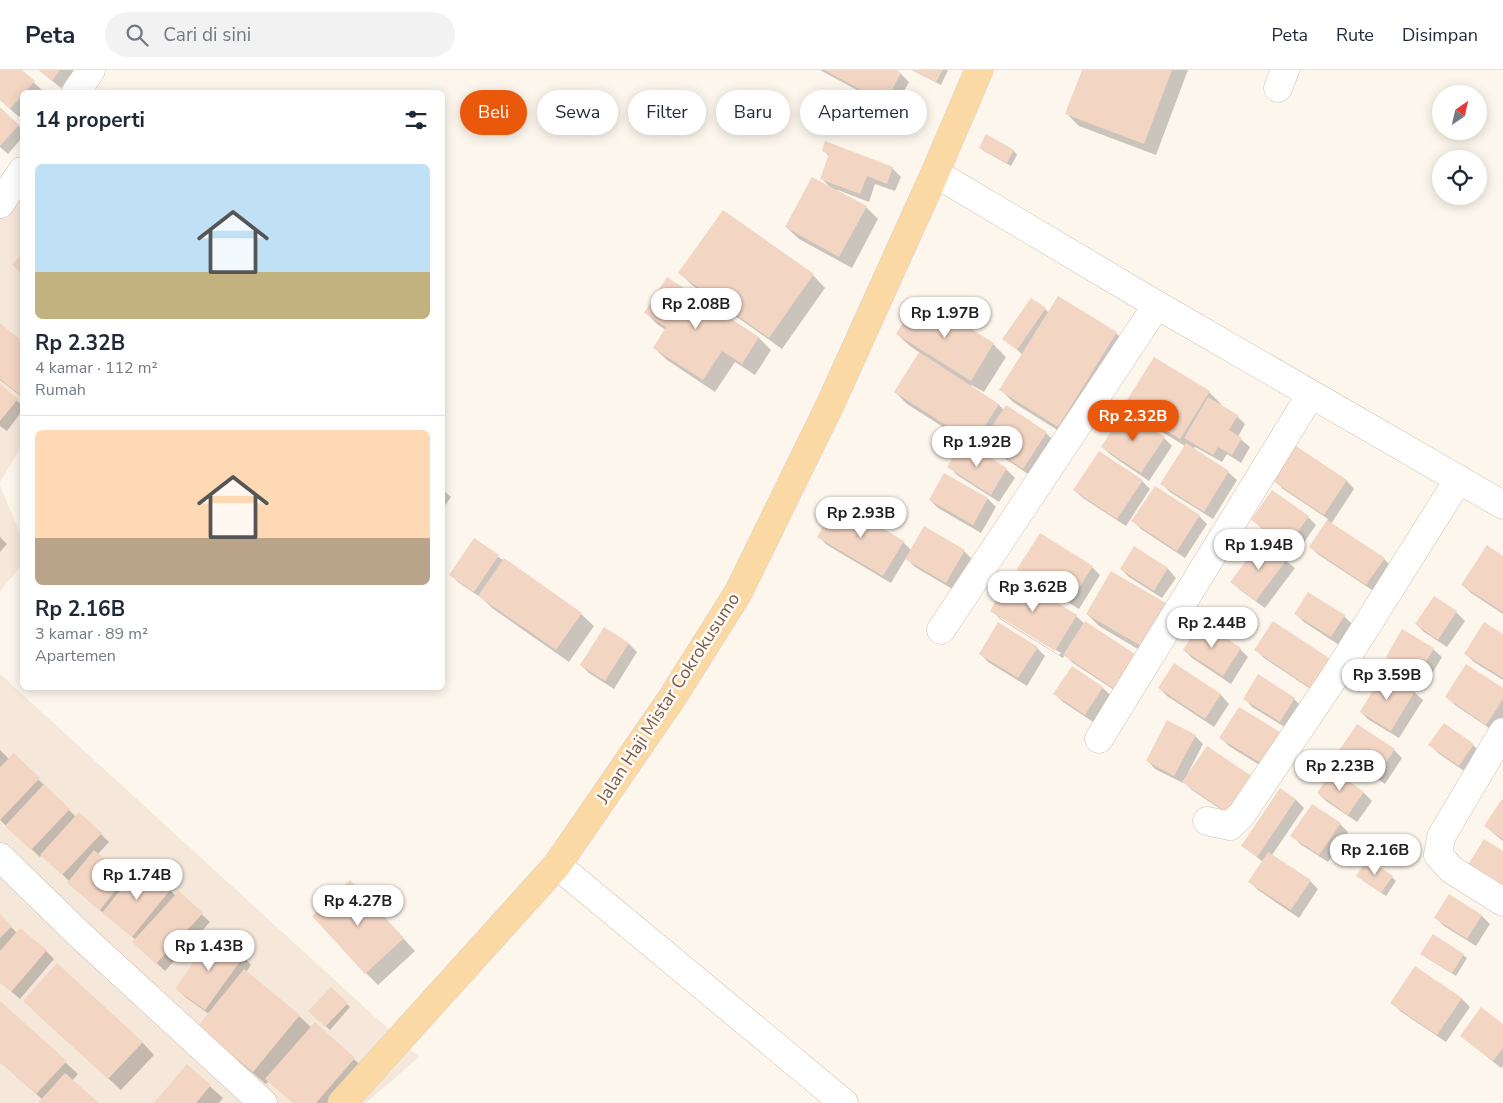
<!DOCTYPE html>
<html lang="id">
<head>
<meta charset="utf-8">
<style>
  body { margin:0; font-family:"Nunito Sans",sans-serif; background:#f2f2f3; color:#1f2937; height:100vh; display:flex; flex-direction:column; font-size:19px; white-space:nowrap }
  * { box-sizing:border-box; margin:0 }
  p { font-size:16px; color:#747a83 }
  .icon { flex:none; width:28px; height:28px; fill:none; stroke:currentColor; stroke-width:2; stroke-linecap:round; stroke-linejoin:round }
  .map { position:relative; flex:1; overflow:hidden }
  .side { position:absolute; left:20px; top:20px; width:425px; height:600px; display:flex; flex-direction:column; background:#fff; border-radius:8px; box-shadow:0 2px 12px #0003 }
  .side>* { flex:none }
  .top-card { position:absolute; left:460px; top:20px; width:475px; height:45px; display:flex; gap:10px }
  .needle { width:32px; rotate:34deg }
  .buttons { position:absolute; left:1432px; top:15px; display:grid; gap:10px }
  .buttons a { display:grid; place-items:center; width:55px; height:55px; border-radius:50%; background:#fff; box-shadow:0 2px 12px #0003; font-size:25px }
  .price { position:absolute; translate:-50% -42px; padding:0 11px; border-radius:18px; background:#fff; color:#222; font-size:16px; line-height:32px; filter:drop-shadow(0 1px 2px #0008) }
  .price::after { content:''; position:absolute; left:50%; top:30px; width:15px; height:11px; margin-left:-8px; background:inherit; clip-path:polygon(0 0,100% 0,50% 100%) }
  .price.current { background:#ea580c; color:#fff }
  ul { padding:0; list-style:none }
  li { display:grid; align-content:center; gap:10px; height:265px; padding:0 15px }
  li+li { border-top:1px solid #e0e1e3 }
  li span { display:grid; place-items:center; height:155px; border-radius:8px; color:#555 }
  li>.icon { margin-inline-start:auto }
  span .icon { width:90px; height:90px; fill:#fffc; stroke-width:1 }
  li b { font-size:21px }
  h2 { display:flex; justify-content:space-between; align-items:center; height:60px; padding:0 15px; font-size:21px }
  .chip { padding:0 18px; border-radius:22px; background:#fff; box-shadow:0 2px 12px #0003; font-size:18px; line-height:45px }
  .chip.current { background:#ea580c; color:#fff }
  header { display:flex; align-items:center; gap:30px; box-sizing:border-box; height:70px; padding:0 25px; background:#fff; border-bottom:1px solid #e0e1e3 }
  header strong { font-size:24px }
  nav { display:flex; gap:28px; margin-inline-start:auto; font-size:18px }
  .search { width:350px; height:45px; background:#f2f2f3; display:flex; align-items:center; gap:12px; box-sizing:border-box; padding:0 18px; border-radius:28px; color:#747a83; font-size:19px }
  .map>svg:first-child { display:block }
  .residential { fill:#f5e8da }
  .shadow { fill:#0003; fill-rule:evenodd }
  .building { fill:#f3d5c3 }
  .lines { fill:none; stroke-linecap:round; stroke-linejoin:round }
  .street-casing { stroke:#d1beb0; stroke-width:29 }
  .primary-casing { stroke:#dad1cd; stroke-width:29 }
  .street { stroke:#fff; stroke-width:28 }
  .primary { stroke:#fbd9a5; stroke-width:28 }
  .labels { text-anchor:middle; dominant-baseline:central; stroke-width:5; stroke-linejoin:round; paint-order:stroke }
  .street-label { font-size:18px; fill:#7a5c4d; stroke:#fffaf3 }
</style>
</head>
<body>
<header>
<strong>Peta</strong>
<div class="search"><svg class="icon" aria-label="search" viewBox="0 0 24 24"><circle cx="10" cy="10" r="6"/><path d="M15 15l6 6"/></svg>Cari di sini</div>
<nav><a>Peta</a><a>Rute</a><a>Disimpan</a></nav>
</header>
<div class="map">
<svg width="1503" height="1033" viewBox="0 0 1503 1033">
  <rect width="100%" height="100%" fill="#fdf6ec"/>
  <path class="residential" d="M22 99V376L0 412V119Z
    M0 416 22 468V495L0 521Z
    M0 604 419 987 366 1033H0Z"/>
  <path class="shadow" d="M0 0H20L42 20 41 22H22V43L19 47 0 30Z
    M39 0H75L61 18Z
    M820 0H894L901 4 909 12 894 40Z
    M912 0H948L941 15Z
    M1083 0H1188L1156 85 1079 56 1066 43Z
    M0 38 22 59V68L8 84 0 77Z
    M986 66 1014 81 1017 85 1011 96 984 81 980 77Z
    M823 80 892 98 901 107 895 121 875 114 869 132 838 120 837 121 866 137 878 149 852 198 799 169 786 157 830 117 822 109 830 87Z
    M680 203 813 205 825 218 782 279 692 215Z
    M667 208 759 268 771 280 755 305 735 292 715 322 667 290 654 278 666 260 658 255 645 242Z
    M919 228 993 274 1006 287 984 322 971 315 970 317 999 335 1004 340 1007 336 1046 363 1054 371 1031 406 991 379 986 386 1006 399 1015 408 999 432 957 405 949 397 965 371 907 334 895 322 920 283 910 276 897 264Z
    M1045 239 1049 243 1116 263 1128 276 1070 368 1013 332 1001 320 1023 285 1004 269Z
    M0 254 22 272V327L0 310Z
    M0 316 22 335V341L7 361 0 356Z
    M1209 322 1221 334 1220 336 1237 346 1245 354 1238 367 1250 377 1241 393 1227 384 1222 392 1195 377 1193 380 1228 402 1237 410 1213 449 1170 422 1162 414 1185 376 1138 347 1126 335Z
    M1164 368 1172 376 1149 411 1111 385 1102 377Z
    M945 404 988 429 996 437 981 463 938 438 930 430Z
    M1346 410 1354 419 1331 454 1384 489 1392 497 1375 522 1319 485 1310 477 1328 449 1283 419 1275 411Z
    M1142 411 1150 419 1126 456 1083 428 1074 420Z
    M442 419 451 427 442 440Z
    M1199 446 1207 454 1185 488 1141 459 1133 451Z
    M1308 447 1316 455 1296 484 1261 458 1253 450Z
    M0 467 7 474 0 482Z
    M819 467 903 472 911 480 964 481 972 489 954 520 915 497 906 488 891 513 827 475Z
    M474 470 581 544 594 556 569 592 492 538 483 529 459 513 451 505Z
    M1262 472 1295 498 1265 538 1240 520 1232 512Z
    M1135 478 1168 499 1176 508 1162 528 1129 507 1121 499Z
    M1503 488V544L1471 523 1462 514Z
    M1092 497 1100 505 1079 539 1027 507 1019 499Z
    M1111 503 1158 591 1099 556 1087 544Z
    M1434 527 1456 542 1465 551 1447 577 1424 562 1416 554Z
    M992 540 1076 546 1085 554 1131 631 1073 593 1065 585 1063 588 1000 549ZM1000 545 1061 583 1059 585 1000 548Z
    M1296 544 1344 546 1352 554 1339 575 1304 552Z
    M604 559 629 574 637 582 614 619 589 603 581 595Z
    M1402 561 1433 579 1442 587 1426 614 1395 595 1387 587Z
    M1503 565V610L1474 592 1466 584Z
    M1037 578 1045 586 1027 616 988 592 980 583Z
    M1240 579 1248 587 1231 614 1192 588 1184 580Z
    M1256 580 1339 599 1321 626 1264 588Z
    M1174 595 1221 625 1229 634 1214 657 1167 626 1159 618Z
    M1072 598 1103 618 1111 626 1093 652 1063 632 1055 624Z
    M1384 604 1414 622 1423 630 1399 668 1369 650 1361 642Z
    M1503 620V649L1495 662 1455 635 1447 627Z
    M1244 628 1294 629 1302 637 1288 659 1252 637Z
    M1279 663 1287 671 1269 701 1229 676 1221 668Z
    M1195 666 1203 674 1188 703 1238 751 1192 720 1184 712 1183 713 1155 699 1147 690Z
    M1430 675H1473L1481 683 1467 703 1438 683Z
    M0 680 9 689 14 685 76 747 80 744 109 772 97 785 129 811 170 820 176 826 179 823 210 852 165 901 142 880 136 870 77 821 69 813 70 812 42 785 40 787 0 750Z
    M1394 680 1402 688 1385 714 1348 690 1340 682Z
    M1333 702 1364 723 1372 731 1357 752 1326 731 1318 723Z
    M1281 720 1296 730 1304 738 1272 785 1310 811 1318 819 1299 848 1258 820 1250 812 1263 792 1243 776Z
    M1503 732V771L1485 756Z
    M1340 754 1348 762 1328 792 1300 774 1292 765Z
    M1392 807 1396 811 1386 826 1362 810Z
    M362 824 415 881 378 915 366 903Z
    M1450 826 1482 846 1490 854 1476 876 1444 856 1436 848Z
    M0 846 17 863 46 881 54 889 20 929 0 912Z
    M1463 885 1467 888 1456 906 1425 887Z
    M243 886 251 895 246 902 299 946 312 958 315 954 367 1001 339 1033H293L269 1011 266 1014 211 969 209 944 185 927 177 919Z
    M1415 898 1462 929 1470 937 1446 972 1400 941 1392 933Z
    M331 919 350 937 330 960 310 941Z
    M0 933 78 1004 72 1011 97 1033H40L43 1030 0 992Z
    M36 943 142 972 154 985 121 1020Z
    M1503 956V996L1501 998 1461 966Z
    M187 996 223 1028 219 1033H155Z"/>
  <path class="building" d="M0 0H22L35 11 25 22H22V26L10 39 0 30Z
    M39 0H60L52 11Z
    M824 0H897L901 3 885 33Z
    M913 0H943L936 12Z
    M1082 0H1172L1144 74 1065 44Z
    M0 37 19 55 0 76Z
    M986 64 1014 80 1007 93 979 78Z
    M825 71 893 97 887 114 867 106 860 124 820 109 829 84 822 81Z
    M812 107 867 136 839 187 785 157Z
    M723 140 814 204 769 268 678 203Z
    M22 185V206L12 194Z
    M667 207 759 267 742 294 722 281 703 310 653 278 666 257 644 243Z
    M1058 226 1117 262 1058 357 999 320Z
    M919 227 994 273 971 311 896 264Z
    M1031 228 1046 238 1017 280 1002 269Z
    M0 253 22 271V320L19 324 0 309Z
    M919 282 999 334 974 373 894 322Z
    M1154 287 1210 321 1180 369 1124 335Z
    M0 314 18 329 0 351Z
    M1208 327 1238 345 1229 360 1242 368 1232 385 1218 377 1213 385 1184 368Z
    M1006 335 1047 362 1023 399 982 371Z
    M1124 341 1165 367 1141 403 1101 377Z
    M963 371 1007 398 991 425 947 397Z
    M1186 373 1229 401 1204 442 1160 414Z
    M1296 376 1347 410 1324 445 1273 411Z
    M1099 381 1143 410 1117 449 1073 420Z
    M944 403 988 428 973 455 929 430Z
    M1155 416 1200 445 1177 481 1131 451Z
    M1272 420 1309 446 1287 477 1251 450Z
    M838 432 904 471 883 506 817 467Z
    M1327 450 1385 488 1366 515 1309 477Z
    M924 456 965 480 946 513 905 489Z
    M1040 463 1093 496 1070 532 1017 499Z
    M474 468 499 485 474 522 449 505Z
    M1262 470 1287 489 1256 531 1230 512Z
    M1487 475 1503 486V542L1461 515Z
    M1134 476 1168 498 1154 521 1120 499Z
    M504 488 582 543 556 580 478 526Z
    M1111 501 1171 536 1146 579 1086 544Z
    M1012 505 1077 545 1055 581 990 541Z
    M1308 522 1345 545 1331 567 1294 544Z
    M1434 526 1457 541 1438 570 1415 554Z
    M1085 551 1144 590 1122 624 1063 585Z
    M1201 551 1241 578 1223 606 1183 580Z
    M1273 551 1332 590 1312 619 1254 580Z
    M998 552 1038 577 1018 608 979 584Z
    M1484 552 1503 564V608L1464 584Z
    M604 557 629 573 605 611 580 595Z
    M1402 559 1434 578 1418 606 1386 587Z
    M1174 593 1221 624 1205 649 1158 618Z
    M1466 594 1503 618V629L1486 655 1445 627Z
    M1072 596 1103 617 1085 645 1053 624Z
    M1384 602 1415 621 1391 661 1360 642Z
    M1258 604 1295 628 1280 652 1243 629Z
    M1239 637 1280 662 1261 693 1219 668Z
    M1167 650 1196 665 1174 706 1146 691Z
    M1444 653 1474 674 1459 696 1428 675Z
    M1357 654 1395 679 1376 707 1338 682Z
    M1207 676 1253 707 1229 744 1182 712Z
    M14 683 40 708 0 750V697Z
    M1333 700 1364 722 1348 745 1317 723Z
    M44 714 70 739 31 780 5 756Z
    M1280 718 1296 729 1257 787 1241 776Z
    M1502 729 1503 730V769L1484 756Z
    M1312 734 1341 753 1319 785 1290 766Z
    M79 742 102 763 62 805 40 785Z
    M1484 769 1503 781V826L1464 801Z
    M94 780 126 807 100 840 67 813Z
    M1268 782 1311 810 1291 840 1248 812Z
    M1368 789 1393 806 1381 823 1356 806Z
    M141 794 171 819 132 867 102 843Z
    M350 810 404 868 365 904 312 846Z
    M179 821 203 843 156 894 132 872Z
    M1449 824 1482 845 1467 869 1434 848Z
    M0 844 12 856 0 868Z
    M20 858 47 880 11 922 0 912V881Z
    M213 864 244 886 205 940 175 919Z
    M1433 864 1464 884 1452 903 1420 884Z
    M57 893 143 972 108 1009 23 931Z
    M1415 896 1462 928 1437 965 1390 933Z
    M244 899 300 945 253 1002 197 957Z
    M331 917 348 933 325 957 308 941Z
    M0 931 67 991 36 1024 0 992Z
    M1481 937 1503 954V978L1493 991 1460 966Z
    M315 952 355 988 316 1033H293L265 1009Z
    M187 994 211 1015 196 1033H154Z
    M65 1003 99 1033H38Z"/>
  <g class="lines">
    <defs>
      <path id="street" d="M1278 18 1285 0
        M76 22 91 0
        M935 103 1157 235 1503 435
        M0 134 22 101
        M941 560 1157 235
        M1503 662 1441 767 1438 785 1452 800 1503 832
        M1099 669 1311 324
        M1207 751 1230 756 1242 744 1335 606 1459 409
        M0 787 80 865 263 1033
        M557 795 844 1033"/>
      <path id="primary" d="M342 1033 557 795 672 628 738 523 830 335 935 103 979 0"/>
    </defs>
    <use href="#street" class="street-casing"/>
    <use href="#primary" class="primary-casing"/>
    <use href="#street" class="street"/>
    <use href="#primary" class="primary"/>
  </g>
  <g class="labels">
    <g class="street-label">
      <text transform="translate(668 628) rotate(-57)">Jalan Haji Mistar Cokrokusumo</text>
    </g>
  </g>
</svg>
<div class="buttons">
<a><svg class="needle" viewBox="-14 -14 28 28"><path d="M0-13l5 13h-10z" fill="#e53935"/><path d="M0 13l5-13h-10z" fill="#747a83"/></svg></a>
<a><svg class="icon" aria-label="locate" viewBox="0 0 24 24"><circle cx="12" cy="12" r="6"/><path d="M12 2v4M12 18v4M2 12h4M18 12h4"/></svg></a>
</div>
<b class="price" style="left:696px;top:260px">Rp 2.08B</b>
<b class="price" style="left:945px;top:269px">Rp 1.97B</b>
<b class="price current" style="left:1133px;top:372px">Rp 2.32B</b>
<b class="price" style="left:977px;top:398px">Rp 1.92B</b>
<b class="price" style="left:861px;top:469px">Rp 2.93B</b>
<b class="price" style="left:1259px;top:501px">Rp 1.94B</b>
<b class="price" style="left:1033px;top:543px">Rp 3.62B</b>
<b class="price" style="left:1212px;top:579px">Rp 2.44B</b>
<b class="price" style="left:1387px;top:631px">Rp 3.59B</b>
<b class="price" style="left:1340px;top:722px">Rp 2.23B</b>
<b class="price" style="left:1375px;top:806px">Rp 2.16B</b>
<b class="price" style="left:137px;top:831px">Rp 1.74B</b>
<b class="price" style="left:358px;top:857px">Rp 4.27B</b>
<b class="price" style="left:209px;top:902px">Rp 1.43B</b>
<div class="top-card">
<a class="chip current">Beli</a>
<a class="chip">Sewa</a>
<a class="chip">Filter</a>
<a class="chip">Baru</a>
<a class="chip">Apartemen</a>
</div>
<section class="side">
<h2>14 properti<svg class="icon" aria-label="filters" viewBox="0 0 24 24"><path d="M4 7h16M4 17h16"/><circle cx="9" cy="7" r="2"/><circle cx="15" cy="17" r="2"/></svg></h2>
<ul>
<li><span style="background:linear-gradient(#bfe0f5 70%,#c2b280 0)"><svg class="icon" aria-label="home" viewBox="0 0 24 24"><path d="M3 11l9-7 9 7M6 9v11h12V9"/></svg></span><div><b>Rp 2.32B</b><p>4 kamar · 112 m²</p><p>Rumah</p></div></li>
<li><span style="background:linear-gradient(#ffd9b3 70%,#b9a48a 0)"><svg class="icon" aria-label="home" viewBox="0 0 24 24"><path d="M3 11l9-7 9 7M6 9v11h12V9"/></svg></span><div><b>Rp 2.16B</b><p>3 kamar · 89 m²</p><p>Apartemen</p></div></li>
</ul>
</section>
</div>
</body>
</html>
